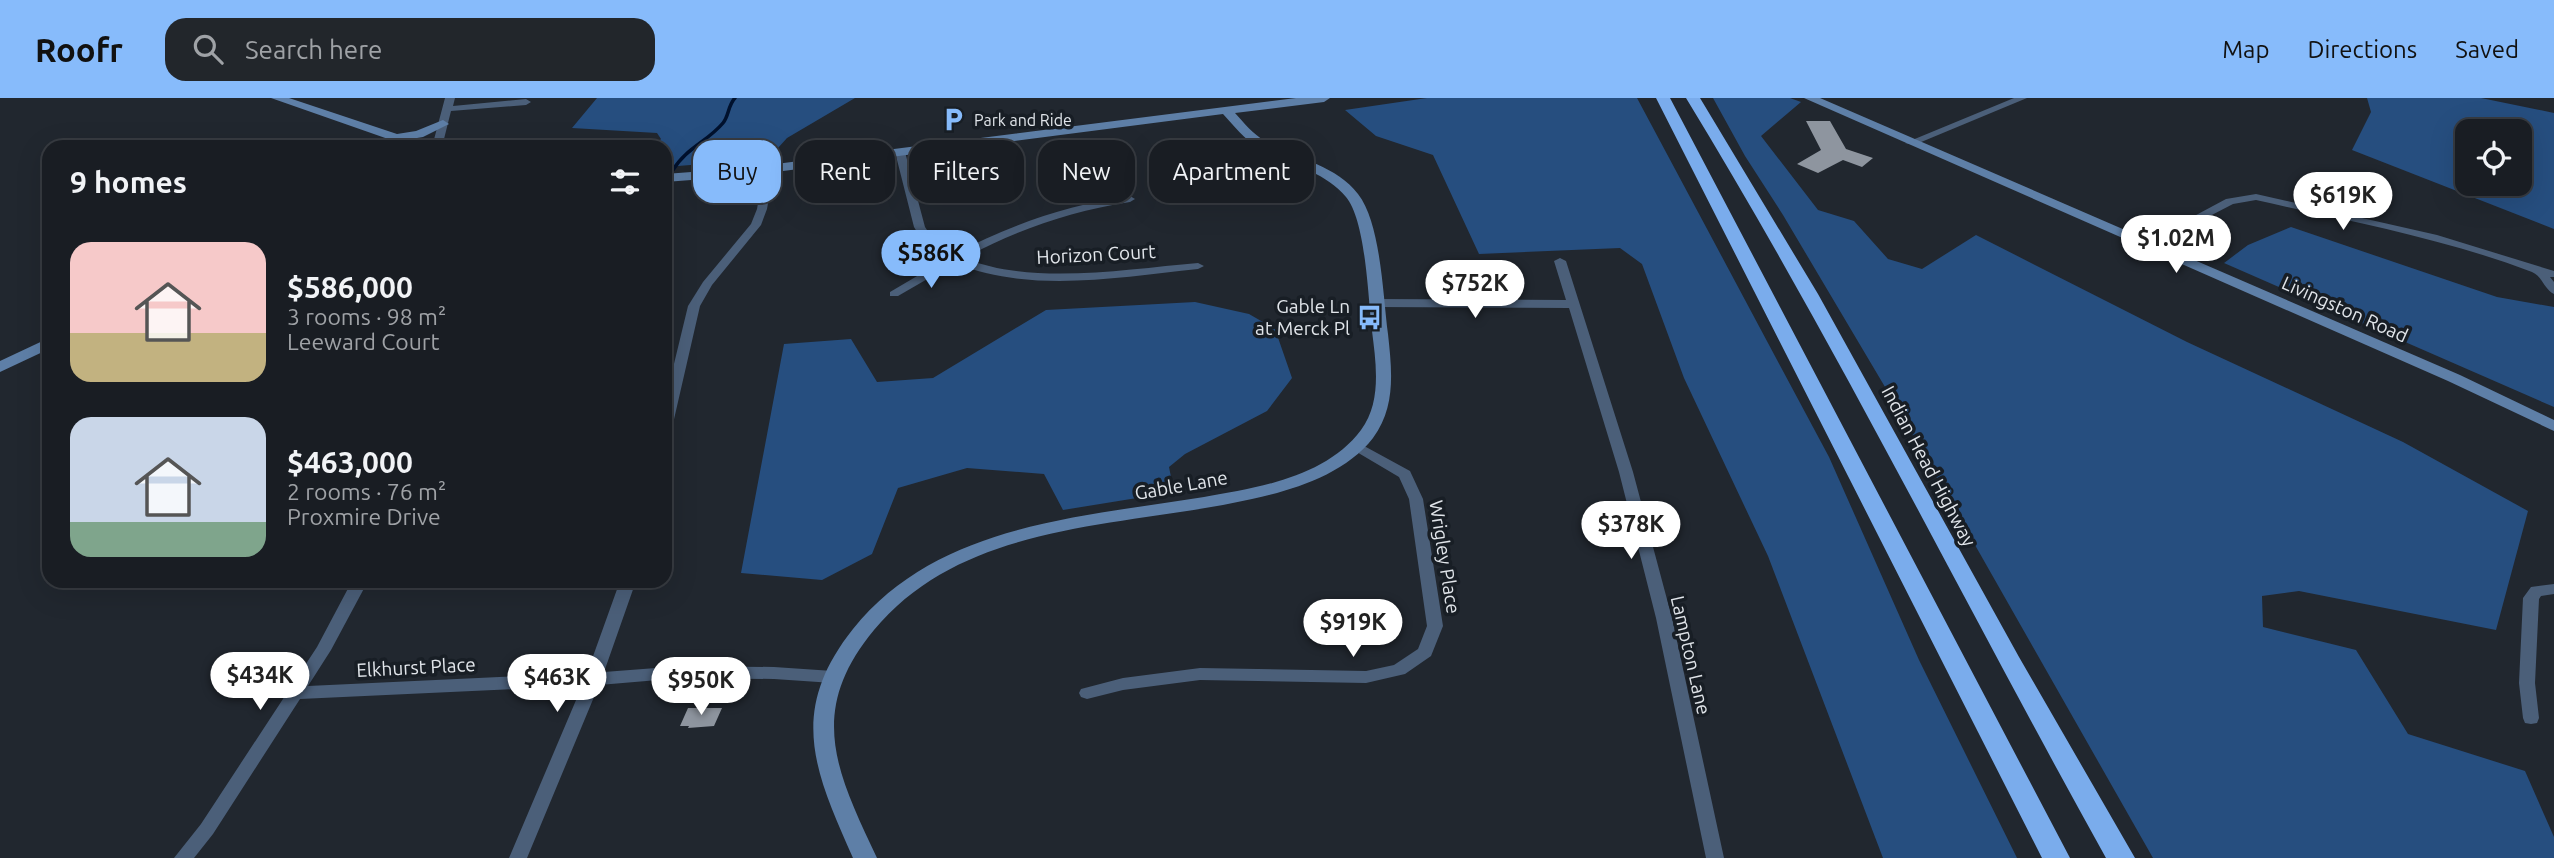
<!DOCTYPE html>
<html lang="en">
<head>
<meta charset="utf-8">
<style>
  body { margin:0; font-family:Ubuntu,sans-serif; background:#22262b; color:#f1f3f6; height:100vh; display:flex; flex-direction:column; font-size:26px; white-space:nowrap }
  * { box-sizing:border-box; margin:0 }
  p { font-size:23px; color:#9fa2a6 }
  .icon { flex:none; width:38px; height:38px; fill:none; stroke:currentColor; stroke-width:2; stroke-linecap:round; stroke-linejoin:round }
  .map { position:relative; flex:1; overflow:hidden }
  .drawer { position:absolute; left:42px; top:42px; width:630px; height:448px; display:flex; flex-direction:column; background:#191d23; border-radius:21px; box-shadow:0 7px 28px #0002,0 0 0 2px #373b41 }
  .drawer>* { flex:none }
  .top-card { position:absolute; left:693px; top:42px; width:665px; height:63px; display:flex; gap:14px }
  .buttons { position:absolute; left:2455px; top:21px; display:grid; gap:14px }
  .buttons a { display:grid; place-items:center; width:77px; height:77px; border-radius:14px; background:#191d23; box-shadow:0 7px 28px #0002,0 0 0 2px #373b41; font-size:35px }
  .price { position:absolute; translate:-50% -60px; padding:0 16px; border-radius:24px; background:#fff; color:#222; font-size:23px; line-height:46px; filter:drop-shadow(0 2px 4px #0008) }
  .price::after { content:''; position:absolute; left:50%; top:42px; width:21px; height:16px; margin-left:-10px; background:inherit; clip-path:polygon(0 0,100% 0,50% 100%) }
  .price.selected { background:#87bbfb; color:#111 }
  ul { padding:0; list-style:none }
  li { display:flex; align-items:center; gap:21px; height:175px; padding:0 28px }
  li span { display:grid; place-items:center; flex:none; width:196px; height:140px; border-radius:21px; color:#555 }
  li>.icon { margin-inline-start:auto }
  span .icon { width:84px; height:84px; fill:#fffc; stroke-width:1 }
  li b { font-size:30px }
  h2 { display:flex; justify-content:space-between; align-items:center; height:84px; padding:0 28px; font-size:30px }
  .chip { padding:0 24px; border-radius:21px; background:#191d23; box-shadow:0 7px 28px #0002,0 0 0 2px #373b41; font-size:24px; line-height:63px }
  .chip.selected { background:#87bbfb; color:#111 }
  header { display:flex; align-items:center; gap:42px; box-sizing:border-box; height:98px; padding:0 35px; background:#87bbfb; color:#111 }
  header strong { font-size:33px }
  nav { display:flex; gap:38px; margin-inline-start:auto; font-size:24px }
  .search { width:490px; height:63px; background:#22262b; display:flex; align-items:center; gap:18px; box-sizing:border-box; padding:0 24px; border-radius:21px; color:#9fa2a6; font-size:26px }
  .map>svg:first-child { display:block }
  .green { fill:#264e7f; fill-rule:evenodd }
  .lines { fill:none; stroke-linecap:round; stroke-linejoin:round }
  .stream { stroke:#00112d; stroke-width:3.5 }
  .building { fill:#8e959f }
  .street { fill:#4b5f79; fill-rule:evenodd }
  .secondary { fill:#5e7fa7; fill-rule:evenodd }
  .highway { fill:#7aacec; fill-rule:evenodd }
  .labels { text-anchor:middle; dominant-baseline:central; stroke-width:7; stroke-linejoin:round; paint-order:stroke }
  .far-poi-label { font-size:16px; fill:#e1e5ea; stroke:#181e25; text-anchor:start }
  .street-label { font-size:19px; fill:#e1e5ea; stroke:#181e25 }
  .poi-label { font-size:19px; fill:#e1e5ea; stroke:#181e25; text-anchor:end }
</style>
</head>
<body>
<header>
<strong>Roofr</strong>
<div class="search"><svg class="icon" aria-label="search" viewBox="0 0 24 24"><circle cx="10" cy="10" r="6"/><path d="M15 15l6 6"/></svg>Search here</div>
<nav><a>Map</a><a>Directions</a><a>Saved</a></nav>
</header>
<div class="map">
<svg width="2554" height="760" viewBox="0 0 2554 760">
  <rect width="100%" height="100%" fill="#21272f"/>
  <path class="green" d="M597 0H855L787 40 768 61 665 69V49H654L661 41 657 35 572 30Z
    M1427 0H1637L1829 359 1919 562 2017 760H1883L1768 458 1684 280 1642 166 1620 150 1479 156 1433 57 1376 38 1345 12Z
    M1713 0H1790L1801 4 1761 38 1818 112 1854 123 1888 161 1922 171 1976 137 2187 244 2403 344 2528 413 2496 532 2299 493 2262 498 2263 529 2356 552 2408 636 2525 673 2554 739V760H2153L1888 294 1783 117 1745 58Z
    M2367 0H2481L2554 15V131L2352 52 2371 14ZM2468 33H2520V86H2468Z
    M2291 129 2497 199 2554 209V309L2224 165 2248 147Z
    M1195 204 1249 216 1275 231 1292 280 1267 313 1185 356 1169 369 1174 394 1063 412 1044 376 967 370 898 390 872 456 822 482 741 475 784 246 851 241 877 284 933 280 1046 212Z"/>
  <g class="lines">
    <path class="stream" d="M673 72C685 51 708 43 723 25 729 18 728 7 735 0"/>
  </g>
  <path class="building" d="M1806 23H1830L1846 51 1873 60 1862 69 1843 62 1818 75 1797 66 1821 52Z
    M688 610H722L714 628 688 630 689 628H680Z"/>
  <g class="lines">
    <path class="street" d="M445 0H455L453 8 526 1 531 4 526 7 451 13 442 49H432Z
      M2014 0H2027L1914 47 1905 45Z
      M900 51 905 54 925 129 929 135 954 156C1010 127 1067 107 1130 98L1135 101 1130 104C1070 113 1017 132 964 160 1032 188 1126 171 1198 165L1204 168 1198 171C1120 179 1030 196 955 165L898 198H890V194L946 161 920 139 914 129 895 54Z
      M769 68 774 71 767 111 761 127 712 187 700 208 672 330 665 334V303L688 208 703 184 751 126 757 111 764 71Z
      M2256 96 2437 137 2554 173V179H2550L2554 184V196C2544 191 2542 178 2532 174 2443 140 2348 123 2256 102L2233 106 2152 148 2148 149 2142 146 2226 101Z
      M1560 160 1566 163 1633 374 1672 520 1724 760H1706L1656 520 1619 374 1569 210 1375 209 1369 205 1375 201 1566 202 1554 163Z
      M1355 343 1410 373 1423 401 1443 528 1431 558 1405 576 1366 585 1200 582 1123 592 1087 601 1081 599 1079 595 1081 591 1123 580 1200 570 1366 573 1394 567 1418 551 1427 528 1409 401 1399 379 1350 350 1348 347Z
      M352 483H368L331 552 308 588 587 575 620 483H636L604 574 682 568 774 569 833 573 839 575 841 579 839 583 833 585 774 581 682 580 599 587 527 760H509L582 588 300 601 213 736 194 760H174L201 726 317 549Z
      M2554 486V496L2541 498 2539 501 2535 585 2539 620 2537 625 2531 626 2525 625 2523 620 2519 585 2523 500 2531 489Z"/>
    <path class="secondary" d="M271 0H289L397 36 416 33 443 22 449 26 423 39 411 41 429 49H411Z
      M1296 0H1330L1324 4 1235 15C1244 25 1253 36 1265 43 1296 61 1336 67 1358 96 1381 125 1383 199 1388 236 1392 273 1396 309 1373 340 1345 376 1294 392 1252 401 1124 430 965 422 874 532 806 614 837 675 877 760H853C815 674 787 614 853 531 937 426 1081 419 1204 399 1257 390 1326 379 1361 332 1382 304 1376 265 1372 233 1368 200 1366 123 1346 99 1324 72 1286 66 1258 49 1244 41 1234 28 1223 16L744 78 665 84V76L744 70Z
      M1804 0H1820L2460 277 2554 322V333L2448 283Z
      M49 240V251L0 274V263Z"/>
    <path class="highway" d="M1656 0H1670L2070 760H2042Z
      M1686 0H1700L1818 196 2019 559 2135 760H2106C1965 507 1837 247 1686 0Z"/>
  </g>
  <defs>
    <symbol id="parking-bare" viewBox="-9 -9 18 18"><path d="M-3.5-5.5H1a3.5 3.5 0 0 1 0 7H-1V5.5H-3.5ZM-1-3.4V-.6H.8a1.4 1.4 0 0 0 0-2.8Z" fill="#87bbfb" stroke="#181e25" stroke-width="2.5" paint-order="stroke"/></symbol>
    <symbol id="bus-bare" viewBox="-9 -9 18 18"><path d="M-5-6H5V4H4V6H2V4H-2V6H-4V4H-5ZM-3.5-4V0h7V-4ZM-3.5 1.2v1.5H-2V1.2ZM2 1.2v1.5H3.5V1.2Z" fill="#87bbfb" stroke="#181e25" stroke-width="2.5" paint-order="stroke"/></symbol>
  </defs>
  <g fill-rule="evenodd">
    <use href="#parking-bare" x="936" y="4" width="35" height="35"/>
    <use href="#bus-bare" x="1352" y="202" width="35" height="35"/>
  </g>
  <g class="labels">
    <g class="far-poi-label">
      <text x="974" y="22">Park and Ride</text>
    </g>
    <g class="street-label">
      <text transform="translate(1096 156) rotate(-3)">Horizon Court</text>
      <text transform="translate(2345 211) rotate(24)">Livingston Road</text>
      <text transform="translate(1929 368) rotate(62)">Indian Head Highway</text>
      <text transform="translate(1181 387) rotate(-10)">Gable Lane</text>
      <text transform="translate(1445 459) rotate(81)">Wrigley Place</text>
      <text transform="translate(1691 557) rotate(77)">Lampton Lane</text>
      <text transform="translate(416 569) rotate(-3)">Elkhurst Place</text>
    </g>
    <g class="poi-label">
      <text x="1350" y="208">Gable Ln<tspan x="1350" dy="22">at Merck Pl</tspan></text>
    </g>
  </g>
</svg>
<div class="buttons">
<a><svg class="icon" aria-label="locate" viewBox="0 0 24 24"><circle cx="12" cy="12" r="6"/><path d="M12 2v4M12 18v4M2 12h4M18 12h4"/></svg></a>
</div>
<b class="price" style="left:2343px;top:134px">$619K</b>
<b class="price" style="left:2176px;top:177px">$1.02M</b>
<b class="price selected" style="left:931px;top:192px">$586K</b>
<b class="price" style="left:1475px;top:222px">$752K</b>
<b class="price" style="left:1631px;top:463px">$378K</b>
<b class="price" style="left:1353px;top:561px">$919K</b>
<b class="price" style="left:260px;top:614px">$434K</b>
<b class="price" style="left:557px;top:616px">$463K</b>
<b class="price" style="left:701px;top:619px">$950K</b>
<div class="top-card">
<a class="chip selected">Buy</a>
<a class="chip">Rent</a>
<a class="chip">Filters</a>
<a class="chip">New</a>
<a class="chip">Apartment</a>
</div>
<section class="drawer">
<h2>9 homes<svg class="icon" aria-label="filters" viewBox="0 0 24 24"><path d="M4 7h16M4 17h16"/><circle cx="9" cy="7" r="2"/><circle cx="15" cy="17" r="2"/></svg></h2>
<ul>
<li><span style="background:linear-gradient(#f6c9c9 65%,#c2b280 0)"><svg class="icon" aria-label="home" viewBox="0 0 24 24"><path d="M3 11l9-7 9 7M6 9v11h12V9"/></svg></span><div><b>$586,000</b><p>3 rooms · 98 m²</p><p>Leeward Court</p></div></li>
<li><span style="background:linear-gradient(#c9d6e8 75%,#7fa58c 0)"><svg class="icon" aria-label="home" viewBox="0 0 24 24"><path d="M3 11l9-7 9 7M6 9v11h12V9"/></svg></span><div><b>$463,000</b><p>2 rooms · 76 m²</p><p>Proxmire Drive</p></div></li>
</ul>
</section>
</div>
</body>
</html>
